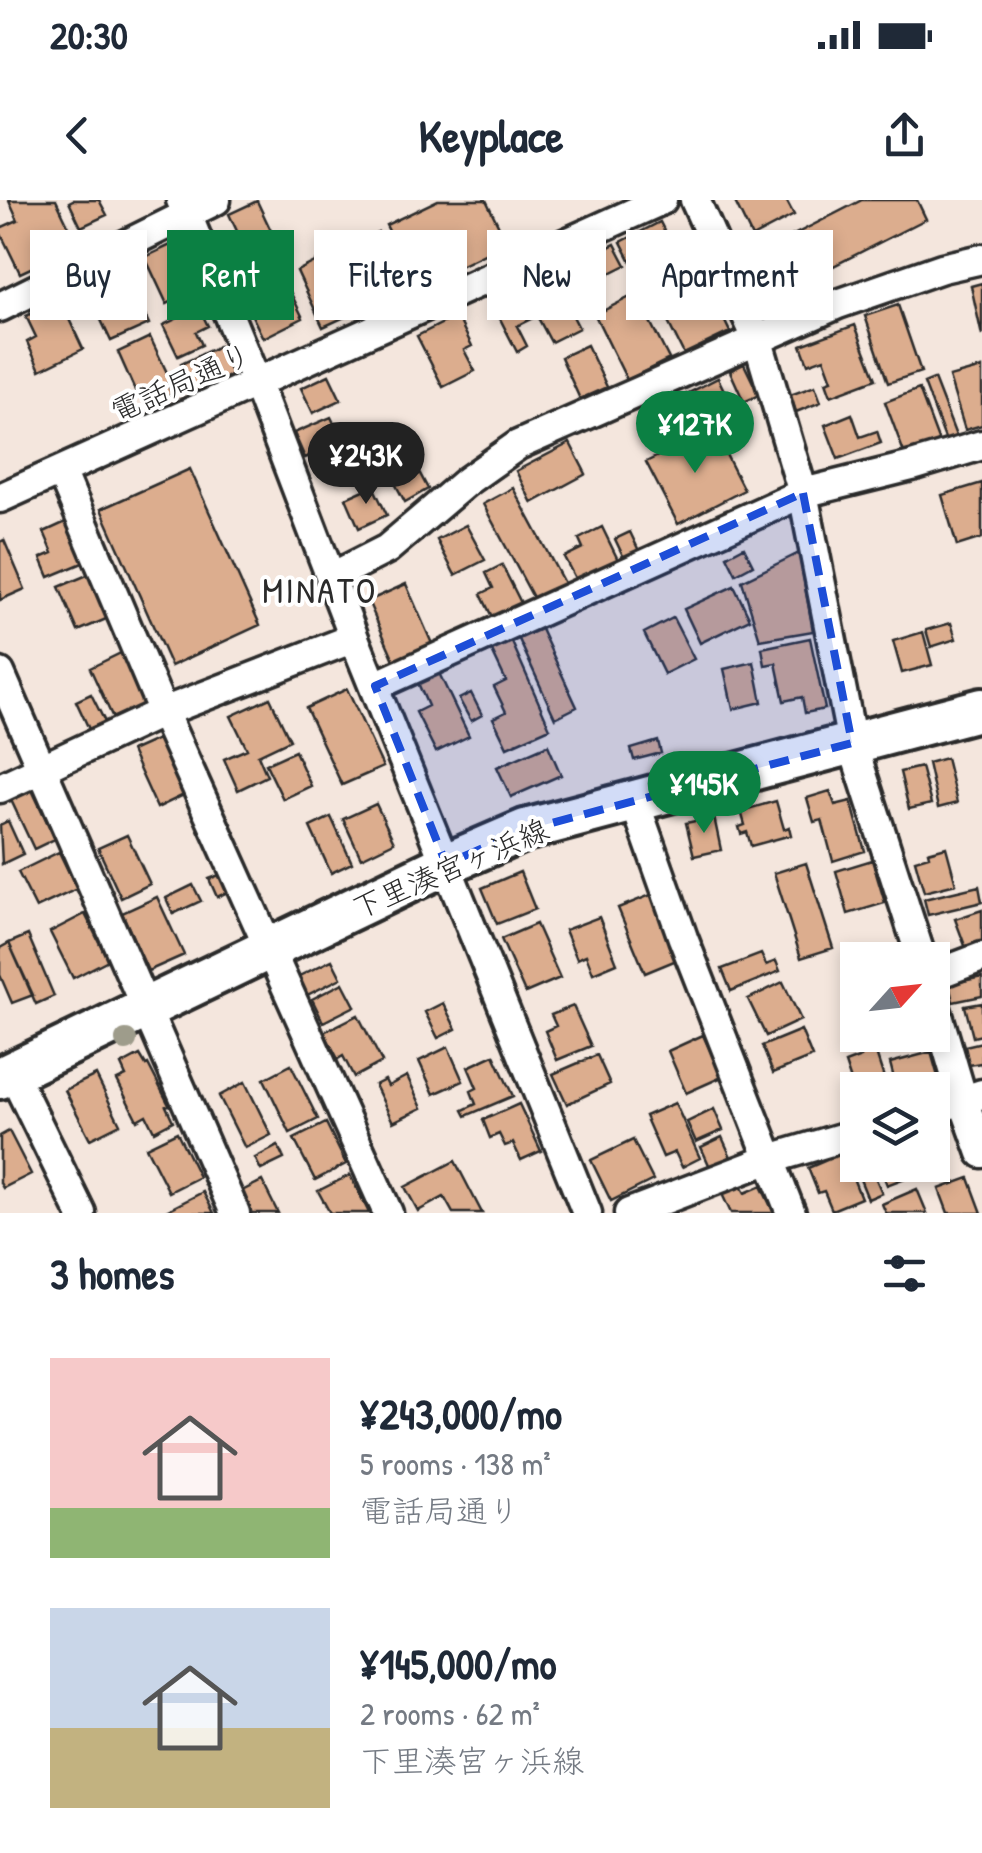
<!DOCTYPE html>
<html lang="en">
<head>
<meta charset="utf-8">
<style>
  body { margin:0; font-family:"Patrick Hand","Klee One",sans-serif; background:#f6f6f7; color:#1f2937; height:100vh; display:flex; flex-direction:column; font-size:38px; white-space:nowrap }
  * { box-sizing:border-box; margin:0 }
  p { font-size:32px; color:#747a83 }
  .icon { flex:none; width:55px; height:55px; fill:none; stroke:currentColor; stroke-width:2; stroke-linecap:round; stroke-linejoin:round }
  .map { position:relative; height:1013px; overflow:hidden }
  .panel { display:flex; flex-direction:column; background:#fff; flex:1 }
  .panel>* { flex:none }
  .top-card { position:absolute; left:30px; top:30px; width:922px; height:90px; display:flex; gap:20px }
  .needle { width:65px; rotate:63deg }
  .fabs { position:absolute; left:840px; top:742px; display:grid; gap:20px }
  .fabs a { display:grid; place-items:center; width:110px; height:110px; border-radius:0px; background:#fff; box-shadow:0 5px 15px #0003; font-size:50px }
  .price { position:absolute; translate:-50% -85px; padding:0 22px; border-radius:35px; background:#0b8043; color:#fff; font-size:32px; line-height:65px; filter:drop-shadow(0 2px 5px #0008) }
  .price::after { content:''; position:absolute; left:50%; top:60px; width:30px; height:22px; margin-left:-15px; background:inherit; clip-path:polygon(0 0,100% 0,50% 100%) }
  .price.on { background:#222; color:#fff }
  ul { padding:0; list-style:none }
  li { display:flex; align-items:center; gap:30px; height:250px; padding:0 50px }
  li span { display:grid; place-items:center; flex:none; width:280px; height:200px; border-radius:0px; color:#555 }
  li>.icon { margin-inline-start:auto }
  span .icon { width:120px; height:120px; fill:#fffc; stroke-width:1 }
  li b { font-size:42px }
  h2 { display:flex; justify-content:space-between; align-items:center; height:120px; padding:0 50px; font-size:42px }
  .chip { padding:0 35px; border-radius:0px; background:#fff; box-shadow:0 5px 15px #0003; font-size:35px; line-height:90px }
  .chip.on { background:#0b8043; color:#fff }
  .status { display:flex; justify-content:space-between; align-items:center; height:70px; padding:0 50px; background:#fff; direction:ltr }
  .status svg { height:28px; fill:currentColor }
  header { display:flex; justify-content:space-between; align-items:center; height:130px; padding:0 50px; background:#fff; font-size:45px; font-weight:700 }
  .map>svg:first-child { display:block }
  .building { fill:#dcad8e; stroke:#2b2b2b; stroke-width:2.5 }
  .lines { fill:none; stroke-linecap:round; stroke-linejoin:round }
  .street-casing { stroke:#2b2b2b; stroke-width:35 }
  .secondary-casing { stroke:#2b2b2b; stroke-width:48 }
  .street { stroke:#fff; stroke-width:28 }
  .secondary { stroke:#fff; stroke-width:40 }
  .tree { fill:#9e9c8b }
  .marked { fill:#1d4ed8; fill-opacity:0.2; stroke:#1d4ed8; stroke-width:8; stroke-dasharray:20 12; stroke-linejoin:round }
  .labels { text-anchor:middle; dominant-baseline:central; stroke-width:8; stroke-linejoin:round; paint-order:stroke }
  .street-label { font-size:30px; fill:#2b2b2b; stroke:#fff }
  .quarter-label { font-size:35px; letter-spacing:2.5px; fill:#2b2b2b; stroke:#fff }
</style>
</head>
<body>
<div class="status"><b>20:30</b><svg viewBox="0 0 49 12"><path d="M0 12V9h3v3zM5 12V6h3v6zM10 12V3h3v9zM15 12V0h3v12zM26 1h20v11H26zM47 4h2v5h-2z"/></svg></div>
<header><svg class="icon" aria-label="back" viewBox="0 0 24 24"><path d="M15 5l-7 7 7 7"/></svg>Keyplace<svg class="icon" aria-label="share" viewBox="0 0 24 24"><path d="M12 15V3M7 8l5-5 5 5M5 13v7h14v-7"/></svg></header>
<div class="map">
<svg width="982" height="1013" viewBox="0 0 982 1013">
  <rect width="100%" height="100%" fill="#f4e6dd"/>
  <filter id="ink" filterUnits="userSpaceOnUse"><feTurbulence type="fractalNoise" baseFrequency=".01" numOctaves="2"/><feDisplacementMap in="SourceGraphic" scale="20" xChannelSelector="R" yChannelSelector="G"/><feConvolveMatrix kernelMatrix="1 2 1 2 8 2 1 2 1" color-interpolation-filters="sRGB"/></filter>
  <g filter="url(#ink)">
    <path class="building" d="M9 0H56L78 46 20 73 0 32V28L18 20Z
      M73 0H99L107 15 81 27 69 2Z
      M438 0H486L507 43 417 87 386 25Z
      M734 0H786L794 15 752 37Z
      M862 0H917L926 19 790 88 770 47Z
      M257 1 281 52 253 65 229 14Z
      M660 22 675 52 636 71 621 42Z
      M378 32 405 89 366 107 340 49Z
      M177 42 199 89 167 104 145 57Z
      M615 44 626 65 580 88 569 67Z
      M319 60 345 117 323 127 297 71Z
      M123 68 149 124 111 141 85 86Z
      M281 73 303 118 263 138 241 93Z
      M551 73 579 128 551 142 537 116 517 126 527 146 517 152 492 103Z
      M982 83V136L971 86Z
      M636 94 669 159 627 180 595 115Z
      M713 97 730 132 684 154 667 120Z
      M60 100 83 149 40 170 27 142 36 137 26 116Z
      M898 105 921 172 888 183 865 116Z
      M199 108 208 126 196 132 202 145 178 156 163 125Z
      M457 116 472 146 464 150 475 171 443 187 417 136Z
      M855 125 876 179 831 196 826 182 832 180 824 158 808 164 801 145Z
      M150 137 171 181 167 183 172 194 157 201 152 190 138 197 118 152Z
      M587 145 607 187 580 199 561 157Z
      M219 146 232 175 194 192 181 164Z
      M744 164 759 195 744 202 730 171Z
      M982 168V225L965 230 949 177Z
      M329 175 341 200 313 213 301 188Z
      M718 178 745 233 724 243 714 223 680 240 670 219 679 214 673 201Z
      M934 179 958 241 947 244 924 183Z
      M815 186 821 202 796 212 790 195Z
      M919 189 940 245 906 258 885 202Z
      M852 214 860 237 877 231 881 243 838 259 825 225Z
      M331 217 343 242 305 258 294 233Z
      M713 229 744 290 678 324 646 262Z
      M397 230 428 289 405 302 373 242Z
      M570 243 586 274 532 303 516 271Z
      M190 269 260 425 171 466 101 309Z
      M982 283V338L957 346 942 295Z
      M373 286 387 315 359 328 346 298Z
      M513 288 565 385 535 401 483 304Z
      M68 321 85 362 49 377 41 358 53 353 44 332Z
      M466 325 485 360 455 375 437 340Z
      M602 327 619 362 577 382 564 357 583 348 579 339Z
      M630 332 640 353 625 360 615 339Z
      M4 340 25 389 0 400V342Z
      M744 347 753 365 736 374 727 356Z
      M799 353 813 431 760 440 742 381Z
      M502 365 523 407 494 421 481 394 493 388 486 373Z
      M92 373 111 417 78 431 59 387Z
      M406 384 433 446 395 462 368 401Z
      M734 386 750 419 700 443 684 409Z
      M673 418 694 459 664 474 644 433Z
      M951 423 956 439 931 447 926 430Z
      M540 427 577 507 555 518 518 437Z
      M923 432 932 465 902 473 893 441Z
      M810 438 825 509 805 513 802 497 784 501 776 463 765 465 762 448Z
      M511 440 550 528 507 547 493 518 506 512 494 487 506 481 491 449Z
      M123 452 147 503 113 518 90 468Z
      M754 462 762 502 733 509 724 469Z
      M439 473 469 536 436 552 416 512 428 506 418 483Z
      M347 489 383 567 342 585 306 508Z
      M471 493 482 515 471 521 459 499Z
      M91 494 105 522 89 529 76 501Z
      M270 498 290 540 258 555 267 576 238 590 224 559 247 549 231 516Z
      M160 538 186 594 157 608 131 551Z
      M658 541 661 553 634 560 631 549Z
      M548 545 561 575 511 597 497 567Z
      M295 551 311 586 283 599 266 564Z
      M946 558 957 603 938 608 928 563Z
      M921 567 931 604 909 609 900 572Z
      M32 590 55 639 34 649 11 600Z
      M830 591 835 605 851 601 865 651 833 661 822 620 814 622 807 598Z
      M776 601 784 629 789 627 791 635 751 646 747 632 741 634 739 627 745 625 741 611Z
      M376 604 394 642 361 658 343 619Z
      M331 617 352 663 331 673 310 627Z
      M714 617 721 650 694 656 686 623Z
      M8 621 23 654 2 664 0 625Z
      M127 635 150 684 121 698 98 648Z
      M946 647 956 684 924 692 915 660 929 656 928 652Z
      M59 652 77 689 36 708 18 672Z
      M872 660 885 703 848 714 836 671Z
      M806 663 833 748 801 758 774 673Z
      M520 672 535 709 497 724 482 688Z
      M222 674 230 691 217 697 209 679Z
      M193 685 201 701 173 714 166 698Z
      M979 686 982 702 928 715 924 699Z
      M653 694 679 759 645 773 618 708Z
      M157 697 184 755 148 771 122 713Z
      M982 710V746L967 751 955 719Z
      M85 714 108 760 73 778 50 732Z
      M599 717 617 763 593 773 586 755 577 759 565 730Z
      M536 724 560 778 525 793 501 739Z
      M28 735 54 796 36 804 9 743Z
      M9 743 33 795 12 803 0 775V748Z
      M761 754 766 765 776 761 780 771 731 791 722 769Z
      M332 760 341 778 303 797 293 779Z
      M982 777V796L953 802 949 784Z
      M783 782 801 820 766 836 748 799Z
      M343 783 355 806 323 822 312 799Z
      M443 803 456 829 438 838 425 812Z
      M982 803V835L973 837 965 806Z
      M573 806 591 846 557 860 545 831 556 826 551 815Z
      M358 815 382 862 354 877 343 856 338 859 324 832Z
      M801 830 812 857 773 873 762 846Z
      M703 835 722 877 686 893 668 851Z
      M872 841 888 890H858L856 896 845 863 861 857 858 846Z
      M982 842V866L981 863 969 865 965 846Z
      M448 847 463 881 434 894 419 861Z
      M931 852 942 891 932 894V890H897L890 863Z
      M140 855 146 865 148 864 169 905 166 906 173 921 154 931 146 915 137 920 117 880 126 876 121 865Z
      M494 855 513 896 466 916 463 910 476 904 471 891 477 888 468 867Z
      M597 855 610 884 567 904 553 874Z
      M291 865 318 919 290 933 264 879Z
      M96 875 120 924 90 939 65 890Z
      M407 876 422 908 393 922 375 885 385 880 388 886Z
      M245 882 271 935 245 948 219 896Z
      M675 903 700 958 682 967 675 952 663 957 645 916Z
      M519 904 541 951 521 960 513 943 505 946 499 934 490 938 483 920Z
      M714 909 723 930 696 942 687 922Z
      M326 923 346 964 315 980 294 939Z
      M9 931 31 974 3 988 0 983V936Z
      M177 932 199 977 169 992 146 947Z
      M722 937 731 957 710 967 701 947Z
      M633 940 653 980 611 1001 591 960Z
      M278 946 284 959 261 970 255 958Z
      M858 948V965H870L882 993 868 999 849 952Z
      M843 953 861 998 832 1010 824 991 818 993 808 968Z
      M455 961 482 1013H453L444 997 418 1011 405 987Z
      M879 965H914L918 973 887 985Z
      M350 975 369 1013H330L318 991Z
      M969 978 982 1013H948L939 989Z
      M262 981 278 1013H249L238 993Z
      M741 986 745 993 761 986 774 1013H731L722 994Z
      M917 989 927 1013H886L882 1004Z
      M203 992 214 1013H162Z"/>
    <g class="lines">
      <defs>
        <path id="street" d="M181 0 257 184 354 438 587 1013
          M695 0 758 141 803 293 852 543 922 760
          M0 107 216 0
          M61 271 163 512 388 1013
          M0 298 662 0
          M332 377 387 349 467 281 518 245 838 104 942 68 982 59
          M0 473 235 1013
          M375 486 803 293 912 266 982 245
          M0 588 163 512 354 438
          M634 600 683 738 791 1013
          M932 776 982 757
          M932 795 963 900 982 953
          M12 872 81 1013
          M932 910 982 894
          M629 1013 770 959 858 933"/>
        <path id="secondary" d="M0 878 446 664 525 630 982 509"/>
      </defs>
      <use href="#street" class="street-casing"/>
      <use href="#secondary" class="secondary-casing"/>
      <use href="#street" class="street"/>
      <use href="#secondary" class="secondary"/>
    </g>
    <circle class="tree" cx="126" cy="840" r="11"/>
  </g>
  <path class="marked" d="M803 293 852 543 525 630 446 664 375 486Z"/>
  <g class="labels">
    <g class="street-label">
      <text transform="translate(181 182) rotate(-24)">電話局通り</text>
      <text transform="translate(450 668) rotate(-23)">下里湊宮ヶ浜線</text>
    </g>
    <g class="quarter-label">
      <text x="320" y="390">MINATO</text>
    </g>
  </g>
</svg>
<div class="fabs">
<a><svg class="needle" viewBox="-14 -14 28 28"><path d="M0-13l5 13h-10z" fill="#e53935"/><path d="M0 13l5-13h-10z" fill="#747a83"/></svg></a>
<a><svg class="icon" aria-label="layers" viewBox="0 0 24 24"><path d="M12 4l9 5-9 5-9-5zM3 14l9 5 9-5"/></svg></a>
</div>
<b class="price" style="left:695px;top:276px">¥127K</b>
<b class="price on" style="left:366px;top:307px">¥243K</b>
<b class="price" style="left:704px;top:636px">¥145K</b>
<div class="top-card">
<a class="chip">Buy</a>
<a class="chip on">Rent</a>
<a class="chip">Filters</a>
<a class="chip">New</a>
<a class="chip">Apartment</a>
</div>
</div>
<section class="panel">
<h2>3 homes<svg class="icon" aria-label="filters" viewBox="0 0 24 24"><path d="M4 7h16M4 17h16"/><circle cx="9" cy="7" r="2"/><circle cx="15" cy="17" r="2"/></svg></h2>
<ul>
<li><span style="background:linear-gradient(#f6c9c9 75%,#8fb573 0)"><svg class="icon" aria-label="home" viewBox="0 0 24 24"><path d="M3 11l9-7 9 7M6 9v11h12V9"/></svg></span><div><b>¥243,000/mo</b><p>5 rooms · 138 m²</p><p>電話局通り</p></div></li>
<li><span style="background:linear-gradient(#c9d6e8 60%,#c2b280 0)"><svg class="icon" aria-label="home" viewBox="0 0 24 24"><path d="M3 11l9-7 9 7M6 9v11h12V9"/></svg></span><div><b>¥145,000/mo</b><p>2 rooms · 62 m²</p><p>下里湊宮ヶ浜線</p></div></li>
</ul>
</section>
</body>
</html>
